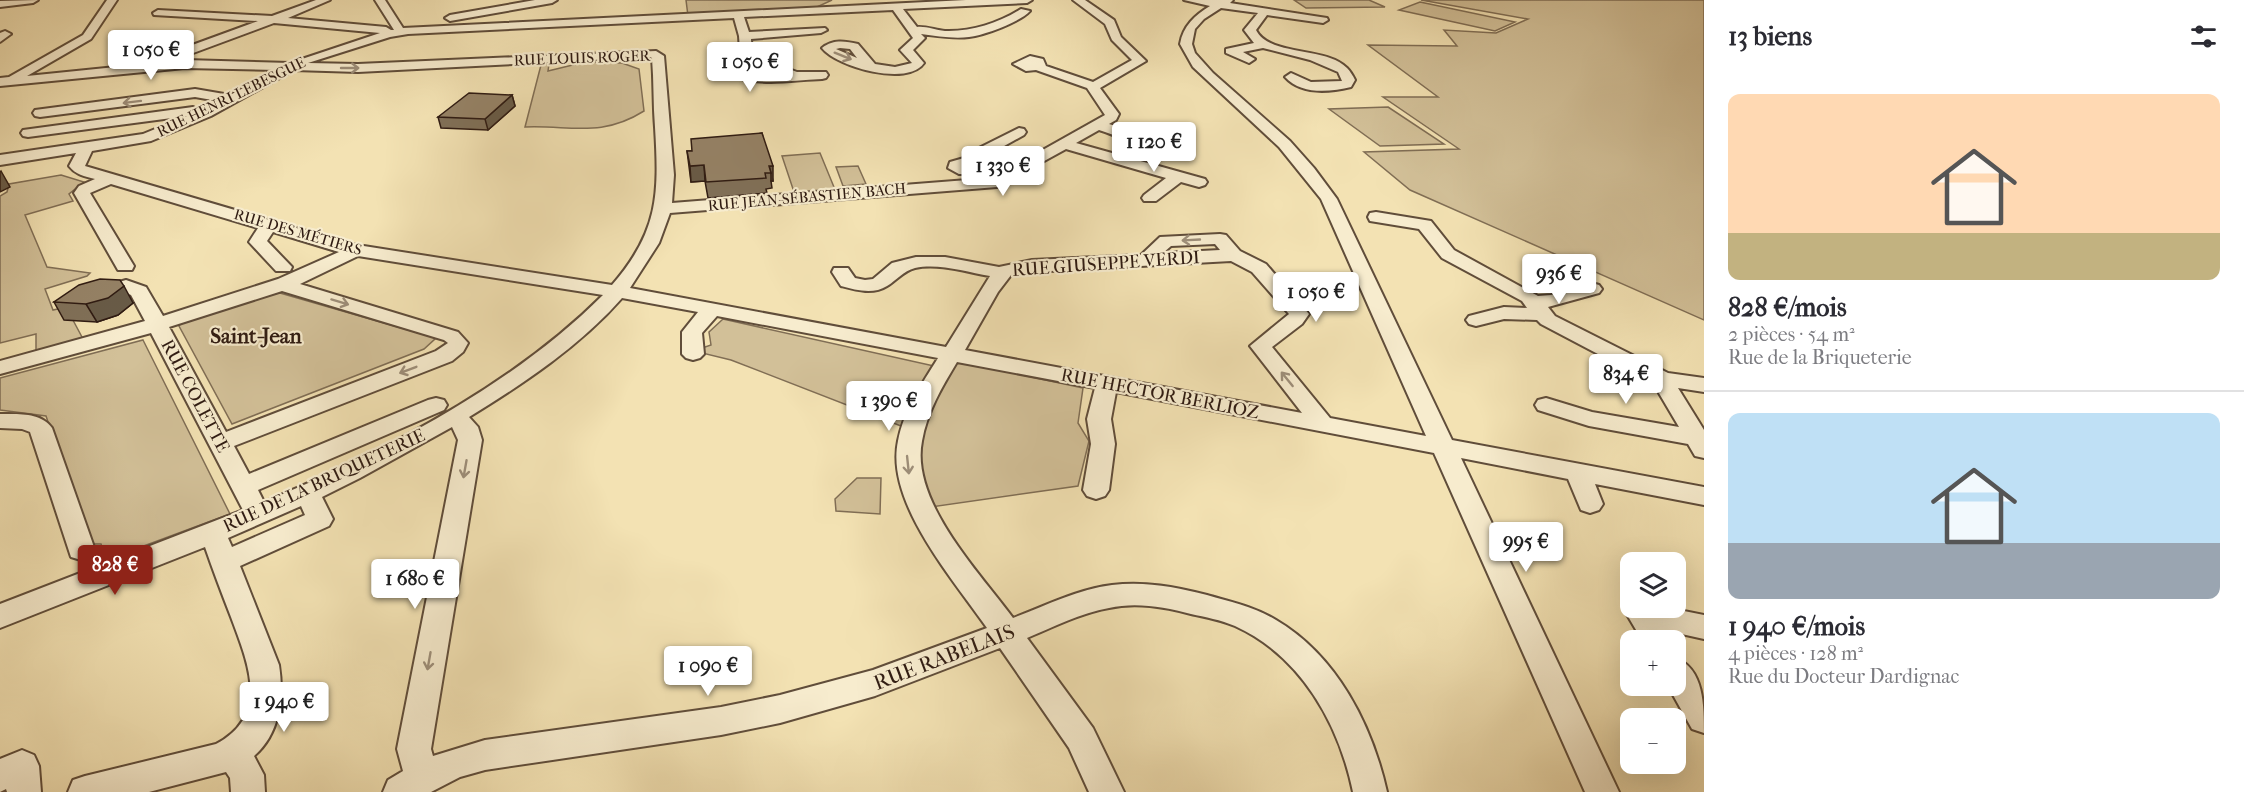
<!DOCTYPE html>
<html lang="fr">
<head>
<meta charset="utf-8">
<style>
  body { margin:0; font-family:"IM FELL French Canon",serif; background:#f2f2f3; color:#2b2b33; height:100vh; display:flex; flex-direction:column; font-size:22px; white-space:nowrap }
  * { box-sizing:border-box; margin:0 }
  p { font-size:20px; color:#7c7c81 }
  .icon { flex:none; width:33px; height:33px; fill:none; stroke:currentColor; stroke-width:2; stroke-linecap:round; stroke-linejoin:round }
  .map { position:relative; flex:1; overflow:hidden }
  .drawer { display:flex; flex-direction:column; background:#fff; width:540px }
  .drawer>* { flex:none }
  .tools { position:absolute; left:1620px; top:552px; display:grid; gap:12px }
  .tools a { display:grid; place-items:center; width:66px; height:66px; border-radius:12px; background:#fff; box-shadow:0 6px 24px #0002; font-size:30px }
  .price { position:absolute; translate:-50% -51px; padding:0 14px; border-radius:6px; background:#fff; color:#222; font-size:20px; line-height:39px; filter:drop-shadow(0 2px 3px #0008) }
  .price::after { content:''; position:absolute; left:50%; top:36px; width:18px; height:14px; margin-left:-9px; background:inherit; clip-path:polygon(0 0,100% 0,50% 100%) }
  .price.selected { background:#8f2418; color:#fff }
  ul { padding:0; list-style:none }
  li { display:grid; align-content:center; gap:12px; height:318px; padding:0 24px }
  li+li { border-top:2px solid #e1e1e2 }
  li span { display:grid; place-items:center; height:186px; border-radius:12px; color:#555 }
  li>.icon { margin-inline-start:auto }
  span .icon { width:108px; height:108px; fill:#fffc; stroke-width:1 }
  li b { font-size:26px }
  h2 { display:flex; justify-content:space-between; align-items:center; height:72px; padding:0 24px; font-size:26px }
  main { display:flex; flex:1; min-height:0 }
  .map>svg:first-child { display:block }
  .green { fill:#d2c098; stroke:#806e55; stroke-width:1.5 }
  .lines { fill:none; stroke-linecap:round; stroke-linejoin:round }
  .minor-casing { stroke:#604d3a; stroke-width:4 }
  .minor { fill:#f7ecce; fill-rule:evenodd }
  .wall { fill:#807058; stroke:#2f1b12; stroke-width:1.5 }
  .shaded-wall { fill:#685b47; stroke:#2f1b12; stroke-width:1.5 }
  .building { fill:#958266; stroke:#2f1b12; stroke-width:1.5 }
  .oneway { stroke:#9d8e79 }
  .labels { text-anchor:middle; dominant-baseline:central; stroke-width:4.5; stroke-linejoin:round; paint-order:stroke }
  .far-street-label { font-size:15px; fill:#2f1b12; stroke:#f7ecce }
  .street-label { font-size:18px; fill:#2f1b12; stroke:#f7ecce }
  .quarter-label { font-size:21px; font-weight:bold; fill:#2f1b12; stroke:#f7ecce }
  .near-street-label { font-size:21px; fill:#2f1b12; stroke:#f7ecce }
</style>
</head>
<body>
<main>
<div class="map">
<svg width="1704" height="792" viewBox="0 0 1704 792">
  <rect width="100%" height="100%" fill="#f3e2b3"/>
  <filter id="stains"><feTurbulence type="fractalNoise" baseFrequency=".00333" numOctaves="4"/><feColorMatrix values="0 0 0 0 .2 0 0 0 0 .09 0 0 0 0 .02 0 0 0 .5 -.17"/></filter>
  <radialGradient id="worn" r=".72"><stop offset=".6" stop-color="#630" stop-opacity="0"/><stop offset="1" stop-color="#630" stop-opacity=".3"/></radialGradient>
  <path class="green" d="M686 0H832L817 7 688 16Z
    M1294 0H1369L1385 7 1306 8Z
    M1421 0H1704V320L1410 190 1364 152 1459 149 1383 97H1438L1368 45 1457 46 1444 30 1496 33 1528 19Z
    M1420 2 1515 22 1495 31 1399 10Z
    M585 62 622 63 639 69 644 111C601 138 571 125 525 127L541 65 549 64 548 71Z
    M1388 107 1444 144 1380 146 1329 109Z
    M820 153 836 192 795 195 782 156Z
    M858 166 866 184 843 186 836 167Z
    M61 175 84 182 69 194 73 201 25 215 47 267 90 273 87 276 45 289 53 310 66 307 83 339 36 351V334L0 343V196L7 192 9 184Z
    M280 293 436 338 424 349 232 424 179 326 181 323 271 294Z
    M723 319 934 366 908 408 901 426 731 360 702 353V348L711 345 709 332Z
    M143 340 230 514 106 560 101 544H89L46 416 0 410V378Z
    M957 361 1083 388 1078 423 1089 441 1078 486 931 507 915 461 932 399Z
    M857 478H881L880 514 836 511 835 499Z"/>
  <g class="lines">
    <defs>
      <path id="minor" d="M38 0 33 3 0 7V1Z
        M107 0H117L91 39 27 76 185 60 290 63 380 33 274 23 169 62 165 61V55L258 21 154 15 153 13 158 10 272 16 316 0H330L288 18 386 27 391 30H394L375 0H385L403 28 966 0H1032L1027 3 903 9 917 27C926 26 935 30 945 31 971 32 999 23 1021 9L1030 11C1020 22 985 35 969 37 953 39 937 36 921 34L925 38 913 50 924 63C908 87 837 67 822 48 833 39 845 41 858 44L875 64 895 67 912 63 900 50 913 38 893 10 744 17 749 32 825 28 827 30 821 33 751 39 752 55 797 72H826L828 75 826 78 822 79C795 80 768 85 742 79L739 36 734 18 408 34 390 37 308 63 358 64 656 51 664 56 674 175 672 203 993 178 1105 115 1087 88 1036 70 1026 71 1013 64 1030 56 1043 59 1046 66 1093 82 1132 60 1112 40 1105 24 1073 0H1085L1114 20 1121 37 1146 61 1100 88 1119 114 1116 120 1109 124 1129 130 1149 144 1169 150 1171 153 1164 157C1138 151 1124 137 1099 130L1076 143 1205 179 1207 182 1205 185 1199 187 1181 182 1156 201H1144L1142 198 1144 195 1166 178 1066 149 997 187 670 213 659 243 630 288 946 347 990 276C966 272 939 263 915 268 903 271 897 280 887 286 873 295 856 290 841 286L832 272 834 268H848L855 278 865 280 873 279 892 263 916 257H945L999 267 1032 260 1141 255 1160 237 1220 234 1226 235 1240 251 1266 264 1309 314 1302 324 1272 347 1330 418 1426 436 1321 199 1279 147 1193 67 1180 44C1183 26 1195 15 1210 6L1184 0H1233L1230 3 1327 18 1328 20 1323 23 1267 15 1256 30C1270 57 1325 46 1347 68 1350 71 1353 76 1355 80L1351 87C1330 92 1301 95 1285 77L1291 73 1311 82 1342 81 1338 72 1310 60 1263 48 1243 52 1255 59 1249 63 1226 53V49L1254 43 1244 30 1258 13 1221 8 1204 19 1195 29 1192 44 1195 53 1213 73 1290 141 1314 168 1337 199 1452 440 1704 487V505L1595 484 1603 504 1599 510 1590 513 1581 510 1568 479 1461 458 1619 792H1585L1434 453 1116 392 1111 419 1115 444 1109 490 1105 496 1096 499 1087 496 1083 490 1091 444 1087 419 1095 388 957 362C942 387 927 412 922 441 910 501 979 572 1013 618 1045 606 1078 589 1112 585 1145 581 1176 587 1207 595 1231 602 1255 607 1276 620 1337 656 1372 725 1387 792H1353C1339 724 1301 656 1235 626 1221 620 1205 617 1191 614 1164 607 1136 602 1109 608 1081 613 1053 627 1027 638L1093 728 1124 792H1089L1069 748 1000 648 875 696 780 723 721 735 485 770 460 777 431 792H383L388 780 403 771 397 749 458 440 452 427 360 478 322 497 333 519 329 526 240 566 279 665C284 697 280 734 254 756L264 775 265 792H231L230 778 226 772 149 792H68L73 780 85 776 216 744C271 715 248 663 231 617 222 594 213 570 205 547L0 628V604L243 510 151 333 0 374V361L145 321 131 295 119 290 116 286 119 282 126 280 146 287 163 316 278 279 339 252 273 232 267 241 292 267 290 271H276L249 242 258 228 111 184 90 193 134 266 132 270H118L74 193 79 186 95 179C84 176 76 175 69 166L76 153 0 165V155L143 134 187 116 28 137 23 136 21 133 23 130 193 107 200 111 218 101 195 97 40 117 35 116 33 113 35 110 195 89 230 95 277 70 185 68 0 86V78L9 77 83 35ZM840 48 850 49 857 58 836 49ZM650 57 652 58C654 81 653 104 655 127 659 194 659 231 612 285L351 244 85 166 92 151 151 141 211 116 294 70 358 72ZM752 63 778 73 752 74ZM1215 244 1220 250 1163 253 1171 246ZM358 256 603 295C512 386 383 453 264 502L258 490 444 410 447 405 444 400 436 398 428 400 249 474 234 446 452 361 463 352 468 343 458 332 300 284ZM1231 261 1252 272 1289 314 1250 346 1302 413 965 350 998 292 1011 275 1032 272ZM282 291 444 340 448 343 436 351 226 432 169 327ZM622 298 698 312 682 332V354L686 358 693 360 700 358 704 354 702 333 717 316 938 358C922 384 904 410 898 441 885 502 953 579 987 628L873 670 780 695 721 707 485 740 433 756 431 749 482 440 478 427 469 417C523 384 580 346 622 298ZM301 506 305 515 232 547 228 538Z
        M535 0H557L552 3 450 21 445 18 450 15Z
        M5 31 11 34 0 42V33Z
        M1019 128 1024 129 1026 132 1024 135 997 150 999 153 997 156 965 166 972 171 969 174H959L948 168 950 162 978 154 977 151 979 148Z
        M1376 212 1431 221 1454 250 1538 296 1551 295 1592 283 1599 285 1602 289 1599 293 1548 307 1555 316 1668 373 1704 378V392L1678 388 1704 430V458L1695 456 1688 444 1589 426 1538 410 1535 405 1538 400 1546 398 1592 412 1679 427 1653 383 1541 324 1537 320 1504 319 1476 326 1469 324 1466 320 1469 316 1504 307 1527 308 1522 301 1442 258 1419 229 1370 221 1368 217 1370 213Z
        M0 414C17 414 41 412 52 428L95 550 91 557 81 560 71 557 30 432 22 429 0 428Z
        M1630 605V608H1669L1704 615V639L1668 631 1673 640H1642L1626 613Z
        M1676 658C1704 669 1704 706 1704 733L1692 729 1668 686H1676Z
        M22 750 34 755 39 766 41 792H7L6 789 0 792V759Z"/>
    </defs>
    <use href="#minor" class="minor-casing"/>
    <use href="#minor" class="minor"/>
  </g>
  <path class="wall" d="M512 95 515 106 488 130 441 128 438 117Z
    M762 133 773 181H771L772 188 766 189 767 193 708 198 705 181 691 182 687 151H692Z
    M54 302 133 303 118 315 97 322 64 320Z"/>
  <path class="shaded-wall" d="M512 95 515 106 488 130 485 119Z
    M704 165 705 181 691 182 690 166Z
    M769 166H773V181H771V173Z
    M1 171 10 187 0 192V172Z
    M124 286 133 303 118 315 97 322 86 304Z"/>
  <path class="building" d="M469 93 512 95 485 119 438 117Z
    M762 133 773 166H769L771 173H765L766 178 706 182 704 165 690 166 687 151H692L691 139Z
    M100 279 120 280 124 286 108 298 86 304 54 302 79 285Z"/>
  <defs><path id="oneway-shaft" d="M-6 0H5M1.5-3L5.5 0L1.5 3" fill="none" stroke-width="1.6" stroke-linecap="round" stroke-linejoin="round" transform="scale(1.5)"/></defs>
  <g class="oneway">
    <use href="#oneway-shaft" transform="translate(843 56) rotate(22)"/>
    <use href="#oneway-shaft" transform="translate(350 68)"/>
    <use href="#oneway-shaft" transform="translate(132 102) rotate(173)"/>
    <use href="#oneway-shaft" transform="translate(1191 240) rotate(177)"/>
    <use href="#oneway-shaft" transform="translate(340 302) rotate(17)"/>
    <use href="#oneway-shaft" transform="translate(408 370) rotate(159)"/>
    <use href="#oneway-shaft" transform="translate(1287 379) rotate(-129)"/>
    <use href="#oneway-shaft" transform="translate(908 465) rotate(84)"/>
    <use href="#oneway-shaft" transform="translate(465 469) rotate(100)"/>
    <use href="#oneway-shaft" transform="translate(429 661) rotate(100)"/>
  </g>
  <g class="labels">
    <g class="far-street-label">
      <text transform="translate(582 58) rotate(-2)">RUE LOUIS ROGER</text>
      <text transform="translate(231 97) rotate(-26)">RUE HENRI LEBESGUE</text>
      <text transform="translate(807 197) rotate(-5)">RUE JEAN-SÉBASTIEN BACH</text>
      <text transform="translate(298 232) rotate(16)">RUE DES MÉTIERS</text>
    </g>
    <g class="street-label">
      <text transform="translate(1106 264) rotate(-4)">RUE GIUSEPPE VERDI</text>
      <text transform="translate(1160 394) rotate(11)">RUE HECTOR BERLIOZ</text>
      <text transform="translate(195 396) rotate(62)">RUE COLETTE</text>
      <text transform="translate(324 481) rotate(-25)">RUE DE LA BRIQUETERIE</text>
    </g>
    <g class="quarter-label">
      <text x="256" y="336">Saint-Jean</text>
    </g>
    <g class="near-street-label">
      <text transform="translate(944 657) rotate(-21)">RUE RABELAIS</text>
    </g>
  </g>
  <rect width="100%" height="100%" filter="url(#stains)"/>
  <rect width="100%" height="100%" fill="url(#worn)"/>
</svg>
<div class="tools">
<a><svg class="icon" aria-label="layers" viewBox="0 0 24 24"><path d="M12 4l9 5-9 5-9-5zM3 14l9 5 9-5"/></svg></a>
<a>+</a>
<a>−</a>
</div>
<b class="price" style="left:151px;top:81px">1 050 €</b>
<b class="price" style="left:750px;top:93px">1 050 €</b>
<b class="price" style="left:1154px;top:173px">1 120 €</b>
<b class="price" style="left:1003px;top:197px">1 330 €</b>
<b class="price" style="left:1559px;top:305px">936 €</b>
<b class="price" style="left:1316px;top:323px">1 050 €</b>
<b class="price" style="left:1626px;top:405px">834 €</b>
<b class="price" style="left:889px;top:432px">1 390 €</b>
<b class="price" style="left:1526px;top:573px">995 €</b>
<b class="price selected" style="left:115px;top:596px">828 €</b>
<b class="price" style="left:415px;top:610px">1 680 €</b>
<b class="price" style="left:708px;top:697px">1 090 €</b>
<b class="price" style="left:284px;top:733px">1 940 €</b>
</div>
<section class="drawer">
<h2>13 biens<svg class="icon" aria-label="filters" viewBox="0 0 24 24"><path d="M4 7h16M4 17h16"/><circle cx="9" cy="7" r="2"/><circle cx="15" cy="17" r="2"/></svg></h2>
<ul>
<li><span style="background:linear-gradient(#ffd9b3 75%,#c2b280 0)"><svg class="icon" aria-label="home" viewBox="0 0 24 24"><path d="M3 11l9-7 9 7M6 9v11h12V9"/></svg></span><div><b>828 €/mois</b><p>2 pièces · 54 m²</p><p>Rue de la Briqueterie</p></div></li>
<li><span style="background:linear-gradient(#bfe0f5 70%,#9aa5b1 0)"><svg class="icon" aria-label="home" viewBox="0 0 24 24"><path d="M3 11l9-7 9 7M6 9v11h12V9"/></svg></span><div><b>1 940 €/mois</b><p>4 pièces · 128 m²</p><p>Rue du Docteur Dardignac</p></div></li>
</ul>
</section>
</main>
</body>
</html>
